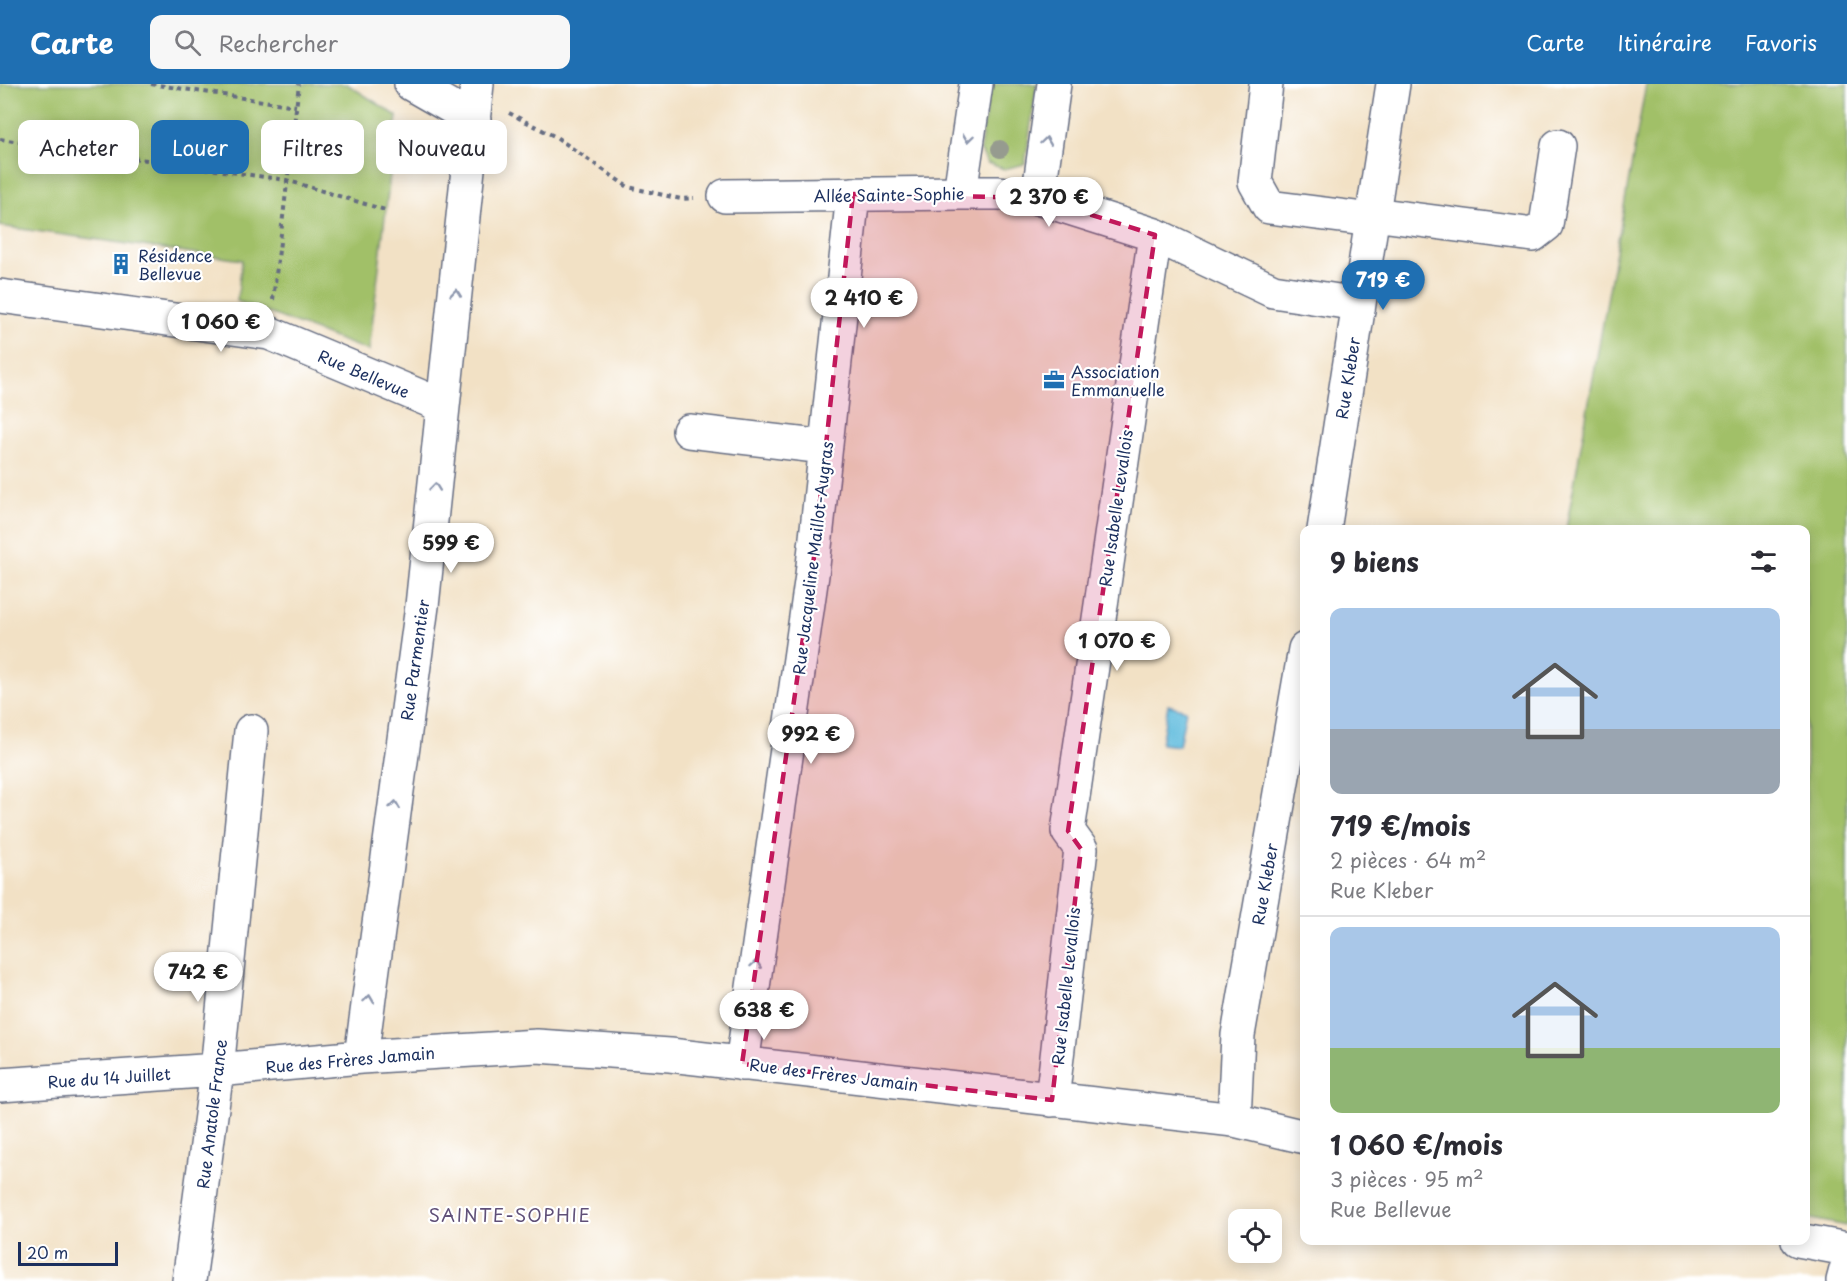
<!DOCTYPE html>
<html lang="fr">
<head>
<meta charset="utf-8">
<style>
  body { margin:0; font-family:"Playpen Sans",sans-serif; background:#f7f7f7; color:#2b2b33; height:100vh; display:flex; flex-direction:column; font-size:22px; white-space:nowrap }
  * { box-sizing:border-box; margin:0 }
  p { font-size:20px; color:#7c7c81 }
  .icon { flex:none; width:33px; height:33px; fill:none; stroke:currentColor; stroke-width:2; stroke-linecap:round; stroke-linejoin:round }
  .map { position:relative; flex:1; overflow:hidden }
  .panel { position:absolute; left:1300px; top:441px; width:510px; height:720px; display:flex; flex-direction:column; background:#fff; border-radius:12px; box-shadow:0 3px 15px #0003 }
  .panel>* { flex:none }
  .guide { position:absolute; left:18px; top:36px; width:570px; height:54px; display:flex; gap:12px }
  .controls { position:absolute; left:1228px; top:1125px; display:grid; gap:12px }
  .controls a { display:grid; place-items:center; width:54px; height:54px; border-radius:12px; background:#fff; box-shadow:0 3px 15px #0003; font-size:30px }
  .scale { position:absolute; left:18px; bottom:15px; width:100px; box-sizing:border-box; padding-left:6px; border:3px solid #1b2f5e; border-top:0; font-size:16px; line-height:21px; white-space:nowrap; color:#1b2f5e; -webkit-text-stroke:4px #fff; paint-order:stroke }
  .price { position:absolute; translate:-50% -51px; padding:0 14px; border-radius:21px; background:#fff; color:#222; font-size:20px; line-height:39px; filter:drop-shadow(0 2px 3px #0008) }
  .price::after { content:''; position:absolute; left:50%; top:36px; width:18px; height:14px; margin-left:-9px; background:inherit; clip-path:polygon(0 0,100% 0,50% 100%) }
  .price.active { background:#1f6fb2; color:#fff }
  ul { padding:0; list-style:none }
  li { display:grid; align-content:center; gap:12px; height:318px; padding:0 30px }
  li+li { border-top:2px solid #e1e1e2 }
  li span { display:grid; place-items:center; height:186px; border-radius:12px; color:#555 }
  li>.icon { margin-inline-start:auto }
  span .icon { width:108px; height:108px; fill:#fffc; stroke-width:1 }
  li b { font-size:26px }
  h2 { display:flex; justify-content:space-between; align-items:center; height:72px; padding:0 30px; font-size:26px }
  .pill { padding:0 21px; border-radius:12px; background:#fff; box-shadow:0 3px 15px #0003; font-size:21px; line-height:54px }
  .pill.active { background:#1f6fb2; color:#fff }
  header { display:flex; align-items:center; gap:36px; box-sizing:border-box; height:84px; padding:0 30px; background:#1f6fb2; color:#fff }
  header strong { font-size:28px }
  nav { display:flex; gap:33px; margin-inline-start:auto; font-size:21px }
  .search { width:420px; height:54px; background:#f7f7f7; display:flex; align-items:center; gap:15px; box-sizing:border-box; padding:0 21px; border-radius:12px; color:#7c7c81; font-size:22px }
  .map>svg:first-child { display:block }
  .green { fill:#a1c068; stroke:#5e7863; stroke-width:1.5 }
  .water { fill:#5fbbdd; stroke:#3d759e; stroke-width:1.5 }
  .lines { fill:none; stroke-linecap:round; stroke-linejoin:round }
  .minor-casing { stroke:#666d82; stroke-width:36 }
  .path { stroke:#666d82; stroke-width:4; stroke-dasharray:4.5 4.5; stroke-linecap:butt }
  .minor { stroke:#fff; stroke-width:33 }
  .tree { fill:#969b8f }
  .oneway { stroke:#8d97ae }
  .marked { fill:#c2185b; fill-opacity:0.2; stroke:#c2185b; stroke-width:4.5; stroke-dasharray:12 8; stroke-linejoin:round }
  .labels { text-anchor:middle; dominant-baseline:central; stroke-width:4.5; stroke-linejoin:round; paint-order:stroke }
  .street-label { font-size:16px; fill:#1b2f5e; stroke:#fff }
  .poi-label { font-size:16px; fill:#1b2f5e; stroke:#fff; text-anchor:start }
  .neighbourhood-label { font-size:18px; letter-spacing:1.5px; fill:#605078; stroke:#fff }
</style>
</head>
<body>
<header>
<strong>Carte</strong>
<div class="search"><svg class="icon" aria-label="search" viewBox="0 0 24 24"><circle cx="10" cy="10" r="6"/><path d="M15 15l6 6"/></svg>Rechercher</div>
<nav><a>Carte</a><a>Itinéraire</a><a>Favoris</a></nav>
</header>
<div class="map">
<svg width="1847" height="1197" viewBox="0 0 1847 1197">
  <rect width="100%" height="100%" fill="#fff"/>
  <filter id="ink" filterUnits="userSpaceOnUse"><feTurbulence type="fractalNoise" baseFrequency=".0167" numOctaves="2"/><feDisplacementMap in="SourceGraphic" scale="12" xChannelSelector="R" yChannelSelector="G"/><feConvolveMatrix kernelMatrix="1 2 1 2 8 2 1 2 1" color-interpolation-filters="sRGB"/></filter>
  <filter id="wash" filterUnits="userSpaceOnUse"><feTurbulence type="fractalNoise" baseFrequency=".008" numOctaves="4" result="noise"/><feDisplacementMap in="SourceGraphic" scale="24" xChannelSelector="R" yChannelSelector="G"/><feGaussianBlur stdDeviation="1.35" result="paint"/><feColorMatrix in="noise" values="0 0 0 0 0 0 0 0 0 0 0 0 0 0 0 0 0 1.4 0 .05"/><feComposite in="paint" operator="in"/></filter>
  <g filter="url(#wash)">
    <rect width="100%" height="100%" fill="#f2e1c5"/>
    <path class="green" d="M0 0H347L397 32 369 267 237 217 242 176 0 142Z
      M990 0H1037L1025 80 1004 85 987 79 980 65Z
      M1646 0H1847V1142L1806 1134V446L1566 445Z"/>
    <path class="water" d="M1168 621 1186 626 1179 662 1161 660Z"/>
  </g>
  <g filter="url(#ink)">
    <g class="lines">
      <defs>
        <path id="minor" d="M411 0 474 36
          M1266 0 1255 98 1269 123 1372 136
          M960 109 976 0
          M725 112 960 109H999L1038 114 1155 151 1273 207 1358 220
          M1038 114 1054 0
          M1373 130 1533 151 1546 141 1558 62
          M0 212 269 249 443 322
          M689 347 825 363
          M1324 446 1393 0
          M361 973 422 522 477 0
          M742 980 812 491 853 110
          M0 1001 217 986 361 973 537 962 670 971 1234 1036 1305 1053
          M1052 1016 1081 765 1068 747 1155 151
          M1234 1036 1238 951 1305 565
          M1798 1156 1847 1165
          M189 1197 217 986 251 647
          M1843 1197 1847 1182"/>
      </defs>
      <use href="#minor" class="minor-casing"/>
      <path class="path" d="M151 0 296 22
        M509 29 556 53 628 103 681 115 694 114
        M0 55 286 96 385 126
        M273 216 299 0"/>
      <use href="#minor" class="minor"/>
    </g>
    <circle class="tree" cx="1000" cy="65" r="9"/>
    <defs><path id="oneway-chevron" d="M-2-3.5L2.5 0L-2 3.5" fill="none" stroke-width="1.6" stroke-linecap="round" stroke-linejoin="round" transform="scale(1.5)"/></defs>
    <g class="oneway">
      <use href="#oneway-chevron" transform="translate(968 54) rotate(98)"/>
      <use href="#oneway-chevron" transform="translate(1046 57) rotate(-82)"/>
      <use href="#oneway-chevron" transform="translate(456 209) rotate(-84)"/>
      <use href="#oneway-chevron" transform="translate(435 403) rotate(-84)"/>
      <use href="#oneway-chevron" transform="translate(395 721) rotate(-82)"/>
      <use href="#oneway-chevron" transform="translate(756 880) rotate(-82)"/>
      <use href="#oneway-chevron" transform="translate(369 915) rotate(-82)"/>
    </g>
  </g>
  <path class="marked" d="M853 110 1038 114 1155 151 1068 747 1081 765 1052 1016 742 980 812 491Z"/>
  <defs>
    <symbol id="building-bare" viewBox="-9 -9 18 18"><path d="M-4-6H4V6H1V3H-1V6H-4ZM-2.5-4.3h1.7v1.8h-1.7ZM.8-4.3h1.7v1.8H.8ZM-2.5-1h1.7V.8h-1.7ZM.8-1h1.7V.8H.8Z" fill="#1f6fb2" stroke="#fff" stroke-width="2.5" paint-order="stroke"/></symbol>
    <symbol id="office-bare" viewBox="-9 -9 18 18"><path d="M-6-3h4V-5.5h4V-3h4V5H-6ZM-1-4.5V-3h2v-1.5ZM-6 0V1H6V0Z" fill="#1f6fb2" stroke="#fff" stroke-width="2.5" paint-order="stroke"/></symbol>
  </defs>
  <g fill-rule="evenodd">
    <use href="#building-bare" x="106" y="165" width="30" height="30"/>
    <use href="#office-bare" x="1039" y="281" width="30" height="30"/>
  </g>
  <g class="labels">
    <g class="street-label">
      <text transform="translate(889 110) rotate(-1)">Allée Sainte-Sophie</text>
      <text transform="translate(364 289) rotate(23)">Rue Bellevue</text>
      <text transform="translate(1347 294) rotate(-81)">Rue Kleber</text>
      <text transform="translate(1115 424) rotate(-82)">Rue Isabelle Levallois</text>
      <text transform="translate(812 474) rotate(-83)">Rue Jacqueline Maillot-Augras</text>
      <text transform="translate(414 576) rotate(-82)">Rue Parmentier</text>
      <text transform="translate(1264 800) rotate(-80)">Rue Kleber</text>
      <text transform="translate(1065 902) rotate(-84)">Rue Isabelle Levallois</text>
      <text transform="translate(350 975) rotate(-5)">Rue des Frères Jamain</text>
      <text transform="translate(834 990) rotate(7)">Rue des Frères Jamain</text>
      <text transform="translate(109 993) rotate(-4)">Rue du 14 Juillet</text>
      <text transform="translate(211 1030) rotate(-83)">Rue Anatole France</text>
    </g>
    <g class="poi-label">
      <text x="138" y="171">Résidence<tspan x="138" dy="18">Bellevue</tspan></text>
      <text x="1071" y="287">Association<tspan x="1071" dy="18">Emmanuelle</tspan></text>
    </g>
    <g class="neighbourhood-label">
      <text x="510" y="1130">SAINTE-SOPHIE</text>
    </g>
  </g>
</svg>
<div class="controls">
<a><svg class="icon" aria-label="locate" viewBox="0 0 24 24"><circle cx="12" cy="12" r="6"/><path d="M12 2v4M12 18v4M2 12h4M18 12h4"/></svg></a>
</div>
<div class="scale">20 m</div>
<b class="price" style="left:1049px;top:144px">2 370 €</b>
<b class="price active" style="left:1383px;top:227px">719 €</b>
<b class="price" style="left:864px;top:245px">2 410 €</b>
<b class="price" style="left:221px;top:269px">1 060 €</b>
<b class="price" style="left:451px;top:490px">599 €</b>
<b class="price" style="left:1117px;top:588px">1 070 €</b>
<b class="price" style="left:811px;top:681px">992 €</b>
<b class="price" style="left:198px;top:919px">742 €</b>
<b class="price" style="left:764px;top:957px">638 €</b>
<div class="guide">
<a class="pill">Acheter</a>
<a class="pill active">Louer</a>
<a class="pill">Filtres</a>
<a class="pill">Nouveau</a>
</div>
<section class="panel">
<h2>9 biens<svg class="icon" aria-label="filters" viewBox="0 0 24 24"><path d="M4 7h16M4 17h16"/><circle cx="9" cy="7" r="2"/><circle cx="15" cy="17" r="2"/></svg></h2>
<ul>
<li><span style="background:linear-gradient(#a9c7e8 65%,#9aa5b1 0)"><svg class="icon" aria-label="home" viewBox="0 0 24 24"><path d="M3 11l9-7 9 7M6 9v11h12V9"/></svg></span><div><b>719 €/mois</b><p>2 pièces · 64 m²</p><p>Rue Kleber</p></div></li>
<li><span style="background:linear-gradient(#a9c7e8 65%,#8fb573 0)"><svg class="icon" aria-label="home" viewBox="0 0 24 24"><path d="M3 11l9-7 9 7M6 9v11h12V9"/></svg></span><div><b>1 060 €/mois</b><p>3 pièces · 95 m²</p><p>Rue Bellevue</p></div></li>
</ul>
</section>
</div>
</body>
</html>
